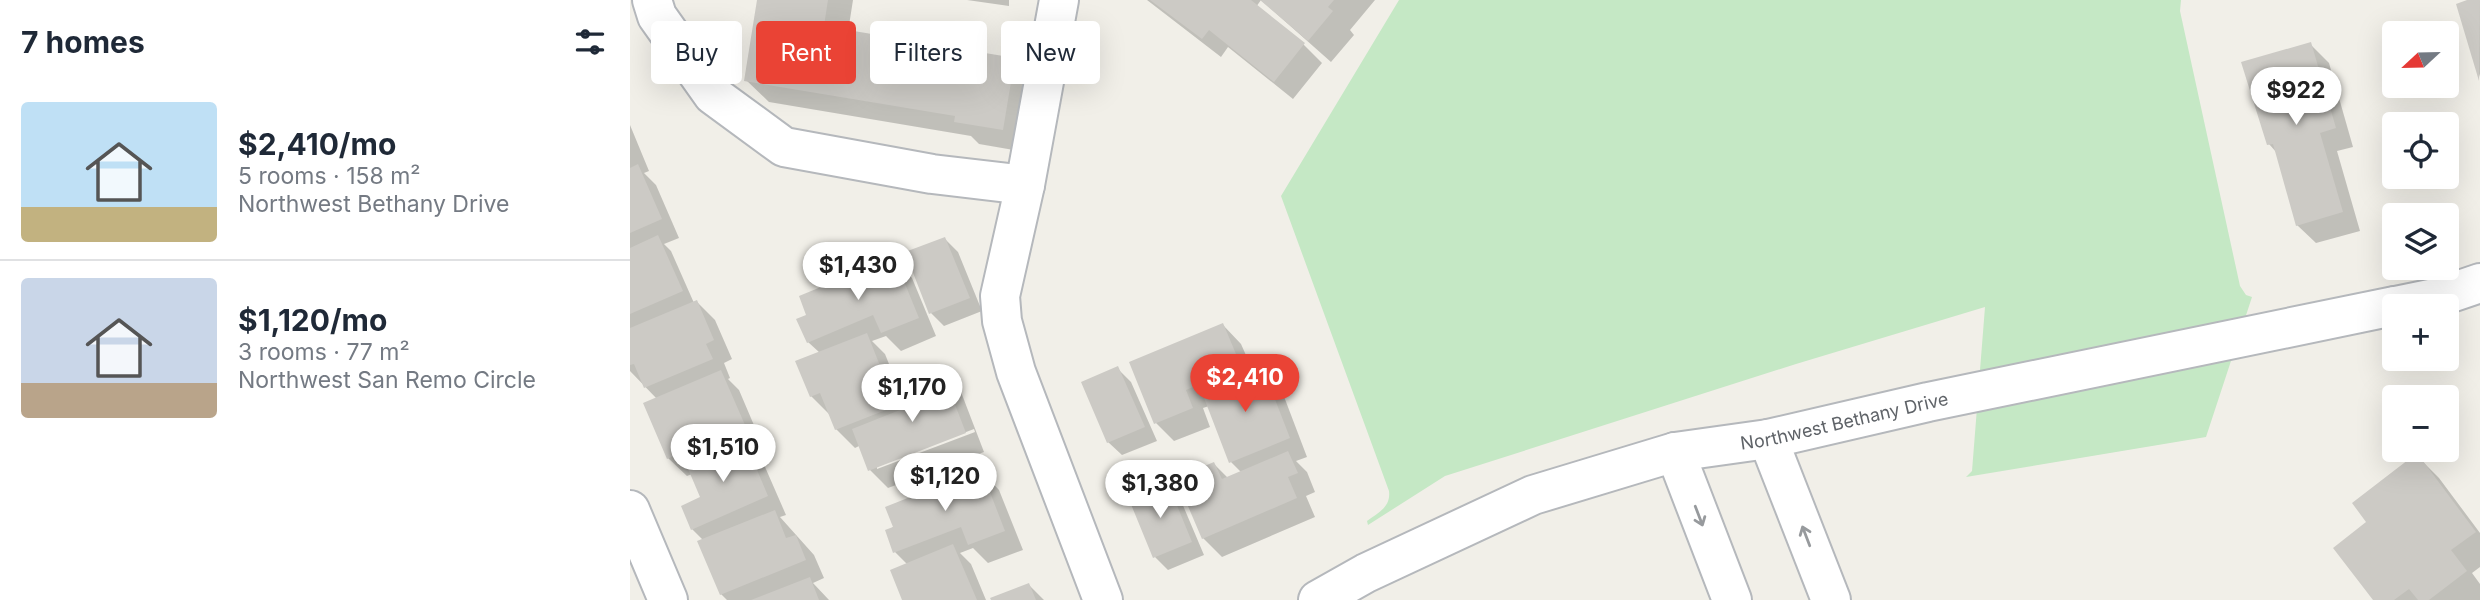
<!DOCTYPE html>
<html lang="en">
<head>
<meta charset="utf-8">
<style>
  body { margin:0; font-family:Inter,sans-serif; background:#f2f2f3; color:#1f2937; height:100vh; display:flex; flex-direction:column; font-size:26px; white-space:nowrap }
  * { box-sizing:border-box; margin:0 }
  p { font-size:23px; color:#747a83 }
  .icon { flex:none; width:38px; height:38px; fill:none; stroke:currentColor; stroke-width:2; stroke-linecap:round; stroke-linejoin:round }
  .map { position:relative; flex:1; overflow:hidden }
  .details { display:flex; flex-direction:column; background:#fff; width:630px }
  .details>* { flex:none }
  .guide { position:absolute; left:21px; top:21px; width:665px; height:63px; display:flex; gap:14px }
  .needle { width:46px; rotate:248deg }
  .buttons { position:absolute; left:1752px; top:21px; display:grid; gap:14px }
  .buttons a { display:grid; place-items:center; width:77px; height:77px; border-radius:7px; background:#fff; box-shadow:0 7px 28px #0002; font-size:35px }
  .price { position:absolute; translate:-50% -60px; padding:0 16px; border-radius:24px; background:#fff; color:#222; font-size:23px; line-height:46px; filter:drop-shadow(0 2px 4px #0008) }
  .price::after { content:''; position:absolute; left:50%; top:42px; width:21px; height:16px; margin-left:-10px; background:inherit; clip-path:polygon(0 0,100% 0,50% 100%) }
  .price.on { background:#ea4335; color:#fff }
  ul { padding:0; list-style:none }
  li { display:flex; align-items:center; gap:21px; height:175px; padding:0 21px }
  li+li { border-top:2px solid #e0e1e3 }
  li span { display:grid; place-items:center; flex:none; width:196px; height:140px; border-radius:7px; color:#555 }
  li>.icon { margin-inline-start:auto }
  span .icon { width:84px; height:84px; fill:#fffc; stroke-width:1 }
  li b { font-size:30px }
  h2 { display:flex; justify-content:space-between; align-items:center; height:84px; padding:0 21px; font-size:30px }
  .chip { padding:0 24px; border-radius:7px; background:#fff; box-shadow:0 7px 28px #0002; font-size:24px; line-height:63px }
  .chip.on { background:#ea4335; color:#fff }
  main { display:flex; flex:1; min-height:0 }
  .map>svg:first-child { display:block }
  .green { fill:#c5e8c5 }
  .shadow { fill:#0003; fill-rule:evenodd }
  .building { fill:#cccac5 }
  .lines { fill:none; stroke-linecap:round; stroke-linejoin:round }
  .minor-casing { stroke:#b5b8bc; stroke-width:42 }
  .minor { stroke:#fff; stroke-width:38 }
  .oneway { stroke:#979a9d }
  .labels { text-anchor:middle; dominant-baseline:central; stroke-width:7; stroke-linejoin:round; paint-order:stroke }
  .street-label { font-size:18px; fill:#5f6368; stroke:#fff }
</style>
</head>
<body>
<main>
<section class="details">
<h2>7 homes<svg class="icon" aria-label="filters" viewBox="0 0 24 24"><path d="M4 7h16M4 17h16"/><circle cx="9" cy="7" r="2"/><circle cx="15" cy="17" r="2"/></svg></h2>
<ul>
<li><span style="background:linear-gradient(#bfe0f5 75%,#c2b280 0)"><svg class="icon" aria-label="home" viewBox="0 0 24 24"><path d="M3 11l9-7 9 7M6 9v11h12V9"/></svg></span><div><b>$2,410/mo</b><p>5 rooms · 158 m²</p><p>Northwest Bethany Drive</p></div></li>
<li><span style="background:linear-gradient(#c9d6e8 75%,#b9a48a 0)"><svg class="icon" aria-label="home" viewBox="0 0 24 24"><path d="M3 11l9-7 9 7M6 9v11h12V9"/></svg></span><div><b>$1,120/mo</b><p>3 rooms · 77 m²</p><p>Northwest San Remo Circle</p></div></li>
</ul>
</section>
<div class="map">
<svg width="1850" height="600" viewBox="0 0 1850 600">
  <rect width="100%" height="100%" fill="#f1efe8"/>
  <path class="green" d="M769 0H1551L1550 11 1610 286 1616 295 1622 297 1576 437 1336 477 1342 471 1355 307 1166 364 815 476 738 525 737 521C748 513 761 507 759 491L651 196Z"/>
  <path class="shadow" d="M129 0H223L218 32 384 60 407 82 395 152 349 144 341 136 139 102 116 80Z
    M337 0H379V6Z
    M517 0H745L720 30 724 35 701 62 631 0 626 7 673 44 692 63 663 99 598 47 591 57Z
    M1843 0H1850V77L1828 5Z
    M1680 44 1699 63 1723 147 1707 151 1730 231 1686 243 1667 225 1647 153 1639 144Z
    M0 125 19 171 14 173 26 185 49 238 34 244 41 251 64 303 67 302 85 320 102 359 94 363 100 378 98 379 109 390 132 444 121 449 132 460 156 515 150 517 184 555 194 578 183 583 199 600H97L91 594 74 541 62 529 73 498 62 474 57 476 38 458 27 399 0 371Z
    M315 239 328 252 352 311 314 326 301 313Z
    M263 259 282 278 306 336 271 351 256 336 242 341 255 354 277 409 312 373 331 392 354 452 258 488 240 470 231 445 225 448 206 429 200 415 181 396 190 353 178 342ZM344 429 345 432 247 469V466Z
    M593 325 611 344 623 371 631 368 650 386 677 457 666 461 677 472 685 492 676 496 685 517 592 557 573 538 584 464 598 478 612 473 601 462 579 406 573 408 580 427 544 441 526 423Z
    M488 369 501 382 527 441 492 455 478 442Z
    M1787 456 1809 478 1850 533V567L1842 573 1850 584V600H1745L1738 523Z
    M351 471 369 490 393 550 358 563 343 548 330 553 341 564 356 600H274L277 564 265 552 257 531Z
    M536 483 549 496 574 555 538 570 525 557Z
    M399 585 414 600H363Z"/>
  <path class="building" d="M127 0H198L194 26 385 58 373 130 324 122 325 116 114 81Z
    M520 0H621L675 43 644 82 579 30 572 39Z
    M630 0H704L698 7 703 11 678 41Z
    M1837 0H1850L1849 81 1826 4Z
    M1681 42 1706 128 1690 133 1713 212 1666 226 1643 144 1637 145 1611 62Z
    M8 164 32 219 0 233V168Z
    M28 235 53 291 0 314V248Z
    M315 237 340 298 299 314 275 252Z
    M264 257 289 318 251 333 243 315 177 343 166 319 176 315 169 296Z
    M67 300 84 340 76 344 83 359 14 388 4 364 0 365V328Z
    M593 323 611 366 556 390 563 408 524 424 499 362Z
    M237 333 266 406 205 430 190 393 180 397 165 361Z
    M488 366 515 427 477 443 451 382Z
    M632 366 660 438 599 463 571 390Z
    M91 370 115 425 37 459 13 403Z
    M312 371 336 433 238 471 222 429 280 406 273 386Z
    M114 439 138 496 61 530 51 506 70 497 56 464Z
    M658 451 668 473 658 477 667 498 572 539 546 478 584 462 592 479Z
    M1787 453 1846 532 1821 550 1837 571 1799 600H1788L1779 589 1764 600H1743L1703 548 1736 522 1722 503Z
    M351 469 375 531 338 545 331 527 263 553 255 530 263 527 255 507Z
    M537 481 562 542 523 558 498 497Z
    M145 510 156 538 166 535 176 560 90 595 67 541Z
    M323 544 347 600H272L260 570Z
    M180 577 189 600H121Z
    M399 583 406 600H361L360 598Z"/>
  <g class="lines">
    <defs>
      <g id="minor">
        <path d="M22 0 27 16 83 95 154 147 302 174 395 185"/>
        <path d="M429 0 395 185 370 296 372 321 386 372 473 600"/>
        <path d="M1765 306 1809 297 1850 283"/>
        <path d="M1138 439 1201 600"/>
        <path d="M1045 452 1102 600"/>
        <path d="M0 510 38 600"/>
        <path id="s1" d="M688 600 736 573 903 495 1045 452 1138 439 1298 402 1764 306"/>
      </g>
    </defs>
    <use href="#minor" class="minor-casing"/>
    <use href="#minor" class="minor"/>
  </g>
  <defs><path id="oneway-shaft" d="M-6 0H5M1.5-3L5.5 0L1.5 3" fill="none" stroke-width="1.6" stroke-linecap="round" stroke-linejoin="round" transform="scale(1.75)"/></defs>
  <g class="oneway">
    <use href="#oneway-shaft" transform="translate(1069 516) rotate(69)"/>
    <use href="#oneway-shaft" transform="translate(1176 536) rotate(-111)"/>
  </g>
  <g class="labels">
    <g class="street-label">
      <text stroke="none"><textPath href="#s1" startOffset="560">Northwest Bethany Drive</textPath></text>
    </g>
  </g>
</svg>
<div class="buttons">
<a><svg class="needle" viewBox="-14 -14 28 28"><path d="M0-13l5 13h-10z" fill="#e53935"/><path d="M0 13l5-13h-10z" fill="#747a83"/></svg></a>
<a><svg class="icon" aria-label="locate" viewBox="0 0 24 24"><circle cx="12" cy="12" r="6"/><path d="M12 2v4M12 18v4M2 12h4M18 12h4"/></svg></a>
<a><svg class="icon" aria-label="layers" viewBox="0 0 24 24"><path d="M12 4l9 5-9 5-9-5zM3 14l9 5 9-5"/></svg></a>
<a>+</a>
<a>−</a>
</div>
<b class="price" style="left:1666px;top:127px">$922</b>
<b class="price" style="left:228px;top:302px">$1,430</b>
<b class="price on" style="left:615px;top:414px">$2,410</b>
<b class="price" style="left:282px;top:424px">$1,170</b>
<b class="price" style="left:93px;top:484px">$1,510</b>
<b class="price" style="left:315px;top:513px">$1,120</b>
<b class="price" style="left:530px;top:520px">$1,380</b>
<div class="guide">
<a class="chip">Buy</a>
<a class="chip on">Rent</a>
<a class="chip">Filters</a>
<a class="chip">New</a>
</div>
</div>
</main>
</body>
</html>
